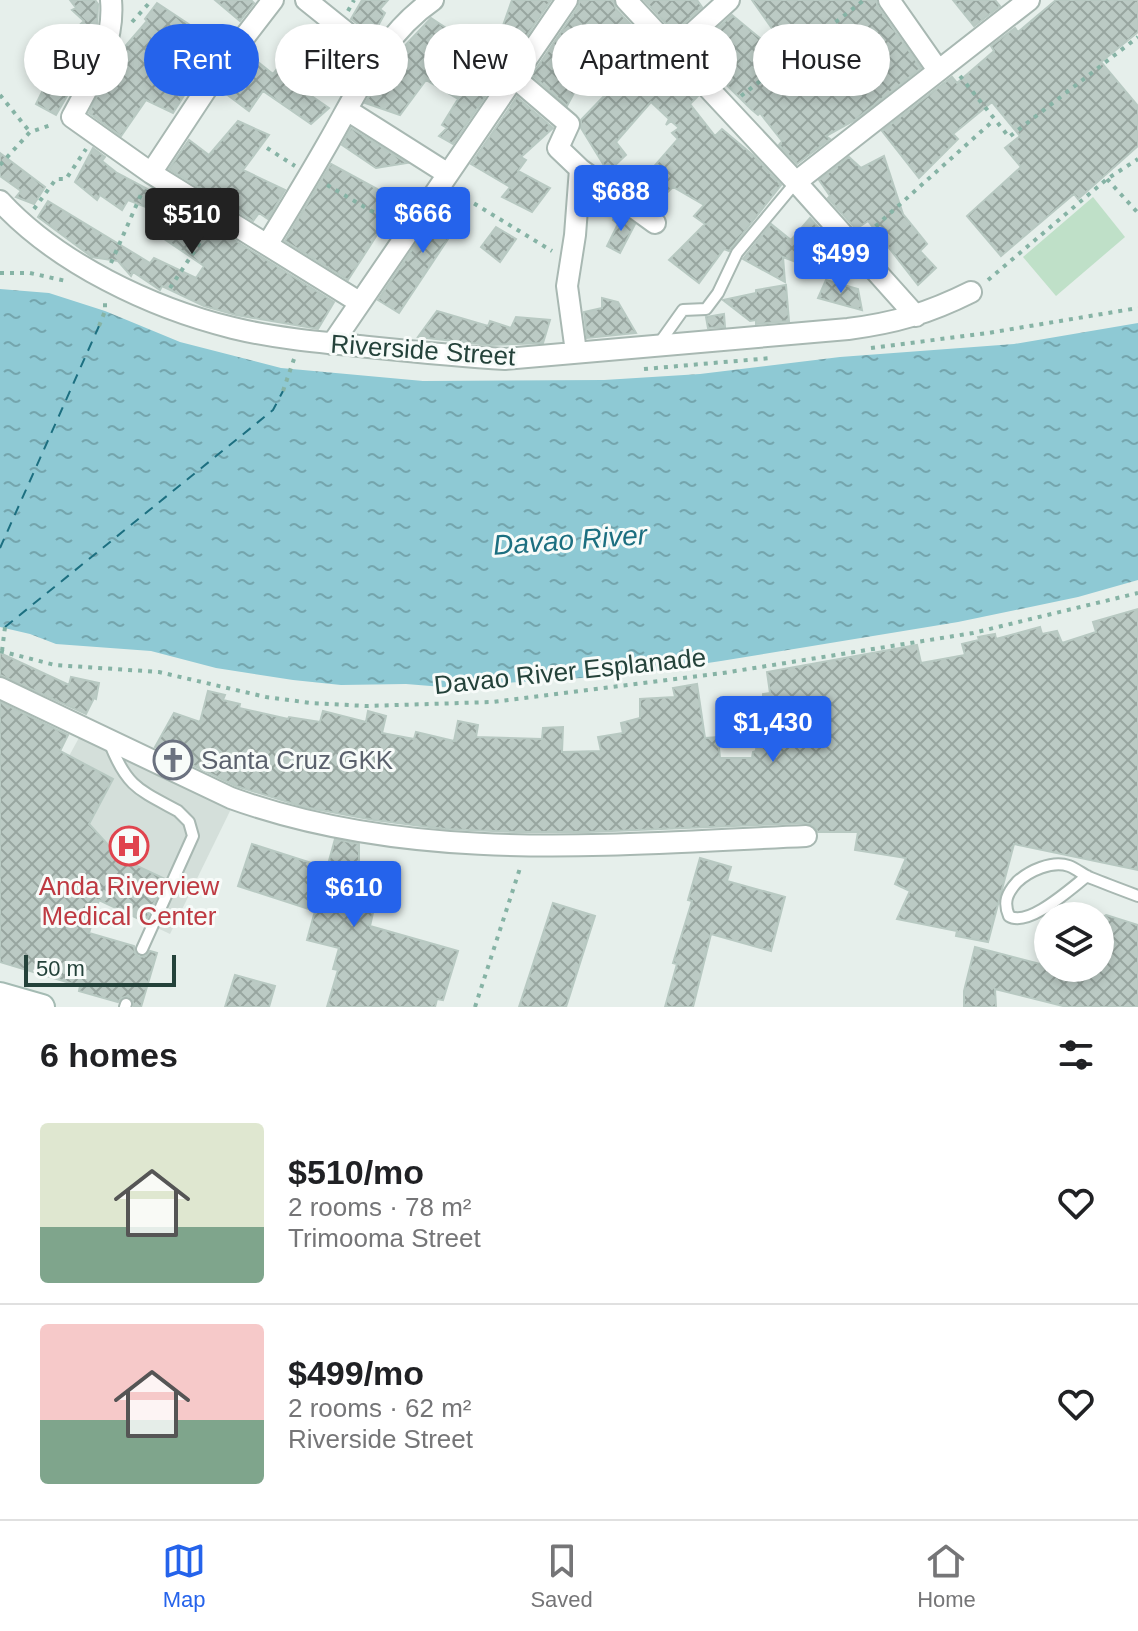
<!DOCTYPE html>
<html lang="en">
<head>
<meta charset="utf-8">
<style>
  body { margin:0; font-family:Arial,sans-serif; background:#f2f2f2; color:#202124; height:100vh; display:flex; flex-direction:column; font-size:30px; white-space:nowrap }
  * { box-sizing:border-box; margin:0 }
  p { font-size:26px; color:#757577 }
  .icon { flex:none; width:44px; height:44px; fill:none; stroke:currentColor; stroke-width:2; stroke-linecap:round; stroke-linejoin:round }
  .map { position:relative; height:1007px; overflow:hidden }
  .drawer { display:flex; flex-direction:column; background:#fff; flex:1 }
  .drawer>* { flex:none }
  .banner { position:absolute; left:24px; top:24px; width:1090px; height:72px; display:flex; gap:16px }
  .tools { position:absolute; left:1034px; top:902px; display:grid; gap:16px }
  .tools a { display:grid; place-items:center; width:80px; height:80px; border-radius:50%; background:#fff; box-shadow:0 4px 12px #0003; font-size:40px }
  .scale { position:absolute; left:24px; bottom:20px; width:152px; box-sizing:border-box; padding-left:8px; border:4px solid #24423a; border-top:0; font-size:22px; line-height:28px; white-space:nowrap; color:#24423a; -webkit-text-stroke:6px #f7fbf9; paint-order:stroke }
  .price { position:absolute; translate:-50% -68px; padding:0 18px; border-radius:8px; background:#2563eb; color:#fff; font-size:26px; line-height:52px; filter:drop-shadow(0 2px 4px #0008) }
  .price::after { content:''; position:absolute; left:50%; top:48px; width:24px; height:18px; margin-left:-12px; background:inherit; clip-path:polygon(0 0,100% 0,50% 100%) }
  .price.active { background:#222; color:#fff }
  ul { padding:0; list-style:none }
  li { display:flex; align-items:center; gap:24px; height:200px; padding:0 40px }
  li+li { border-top:2px solid #e0e0e0 }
  li span { display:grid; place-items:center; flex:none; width:224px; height:160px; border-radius:8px; color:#555 }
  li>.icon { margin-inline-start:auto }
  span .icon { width:96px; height:96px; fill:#fffc; stroke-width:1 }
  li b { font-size:34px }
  h2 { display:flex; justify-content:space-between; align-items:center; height:96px; padding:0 40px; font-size:34px }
  .pill { padding:0 28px; border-radius:36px; background:#fff; box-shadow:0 4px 12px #0003; font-size:28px; line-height:72px }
  .pill.active { background:#2563eb; color:#fff }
  .tabs { display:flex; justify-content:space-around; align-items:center; height:112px; border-top:2px solid #e0e0e0; background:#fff; font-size:22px; color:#757577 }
  .tabs a { display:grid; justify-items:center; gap:4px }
  .tabs .active { color:#2563eb }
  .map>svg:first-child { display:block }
  .built { fill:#d4dfda }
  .pitch { fill:#bfe0c8 }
  .water { fill:url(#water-ripples) }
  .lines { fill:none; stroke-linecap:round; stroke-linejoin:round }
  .ferry { stroke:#1c6f80; stroke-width:2; stroke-dasharray:10 8; stroke-linecap:butt }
  .building { fill:url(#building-cross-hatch); stroke:#b8c9c2; stroke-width:2 }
  .service-casing { stroke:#a8b8b2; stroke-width:14 }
  .minor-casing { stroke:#a8b8b2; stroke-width:24 }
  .secondary-casing { stroke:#a4bbb3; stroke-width:28 }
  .path { stroke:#86b3a5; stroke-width:4; stroke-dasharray:4 6; stroke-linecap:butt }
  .service { stroke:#fff; stroke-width:10 }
  .minor { stroke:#fff; stroke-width:20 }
  .secondary { stroke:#fff; stroke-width:24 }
  .labels { text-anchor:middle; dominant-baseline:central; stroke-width:6; stroke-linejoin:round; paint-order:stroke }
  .street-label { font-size:26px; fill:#24423a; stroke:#f7fbf9 }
  .worship-label { font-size:26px; fill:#5b616d; stroke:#f7fbf9; text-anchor:start }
  .health-label { font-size:26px; fill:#be3a42; stroke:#f7fbf9 }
  .water-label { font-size:28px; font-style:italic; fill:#1c6f80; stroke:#f7fbf9 }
</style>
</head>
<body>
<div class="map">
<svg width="1138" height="1007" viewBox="0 0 1138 1007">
  <defs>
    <pattern id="water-ripples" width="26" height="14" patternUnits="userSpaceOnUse" patternTransform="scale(2)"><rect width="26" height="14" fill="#8ec9d4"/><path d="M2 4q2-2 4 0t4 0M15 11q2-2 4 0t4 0" fill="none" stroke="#74a5ad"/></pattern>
    <pattern id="building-cross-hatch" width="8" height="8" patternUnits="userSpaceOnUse" patternTransform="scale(2)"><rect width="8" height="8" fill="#bbcac4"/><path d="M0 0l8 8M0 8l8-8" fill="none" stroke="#98a6a0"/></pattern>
  </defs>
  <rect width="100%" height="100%" fill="#e6efeb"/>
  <path class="built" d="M81 734 231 809 170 934 99 900 29 830Z"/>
  <path class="pitch" d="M1093 197 1125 237 1056 296 1023 257Z"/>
  <path class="water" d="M0 289 49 293 105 311 180 342 281 368 423 381 604 380 700 374 840 357 1014 344 1138 323V580L1078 597 958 622 721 661 628 675 443 687 406 684 341 685 293 680 216 668 151 651 56 644 30 634 0 627Z"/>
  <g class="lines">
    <path class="ferry" d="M0 548 99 326
      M5 627 273 410 283 391"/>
  </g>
  <path class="building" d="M70 0H95L98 4 97 30 82 70 56 115 36 104 51 74 43 69 66 47 60 43 84 21 72 10 76 8Z
    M215 0H251L254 3 240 21Z
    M362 0H388L380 9 385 13 373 35 351 19Z
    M512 0H551L453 144 439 136 447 128 442 125 458 99 426 80 400 115 365 103 396 55 431 18 452 32 436 51 447 68 472 83 491 57 486 53 501 31Z
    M580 0H613L616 9 698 96 690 104 715 136 722 129 754 156 781 185 729 251 724 249 699 283 669 260 705 224 694 216 704 205 673 187 653 206 634 192 642 175 644 178 678 139 672 133 679 128 671 121 666 125 670 117 668 118 651 102 616 142 626 155 608 172 581 128V120L630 69 642 61 609 28 567 106 532 75 578 7Z
    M644 0H697L702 7 674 32Z
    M752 0H876L878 7 921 68 855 120 826 136 830 139 797 164 779 145 782 141 760 113 758 115 751 109 692 51 732 15 779 54 767 64 789 90 802 80 814 95 840 71 812 30 783 44Z
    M953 0H995L1000 6 974 26Z
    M1056 0H1138V32L1101 62 1138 106V146L1078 199 1074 194 1001 256 967 216 1021 167 1005 148 1020 136 992 102 953 134 958 139 919 178 882 131 952 77 957 83 994 51 991 46 1015 28 1018 32Z
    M157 3 193 27 182 40 212 58 197 79 195 78 173 113 146 100 121 136 89 113 115 58 147 21 145 19Z
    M298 43 314 60 293 81 287 79 329 108 311 124 263 91 249 111 221 90 248 54 273 74Z
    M517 97 553 128 521 157 526 160 518 171 550 188 532 212 502 197 510 187 471 164Z
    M238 121 269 135 243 170 285 190 268 219 259 213 253 221 169 169 189 140 209 155Z
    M351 128 407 163 376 168 342 145Z
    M93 148 105 157 102 161 117 173 151 191 152 189 334 302 318 329 236 315 204 306 162 286 160 290 133 272 131 276 118 261 92 257 38 217 48 201 150 263 154 258 196 278 204 266 157 234 164 214 128 200 122 210 100 195 97 200 75 182Z
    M0 153 45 187 34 204 16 197 21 191 0 176Z
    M884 156 903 214 927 244 920 251 936 268 918 285 868 221 856 229 828 198 830 196 819 180 849 157 861 168Z
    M331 164 383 192 397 203 378 224 382 227 348 280 285 241Z
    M447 198 468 210 460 225 457 222 450 236 399 313 378 300Z
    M617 212 635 224 620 253 607 246 618 224 613 220Z
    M810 218 846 258 828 274 783 257 785 282 743 259 771 224 791 240Z
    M496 227 516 239 500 262 481 247Z
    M826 280 858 289 862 310 818 298Z
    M786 285 789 321 756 324V320L750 321 723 300 756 293V290Z
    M602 298 618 302 636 333 587 338 584 312 602 308Z
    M437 311 488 326 490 321 511 328 516 317 550 320 543 343 489 345 418 337Z
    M724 314 725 327 708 328 706 317Z
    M1138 609V870L1014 844 988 942 956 936 957 931 897 919 910 891 895 884 906 858 855 850 858 832H818L813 825 805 823 588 832H516L445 829 374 820 304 807 236 786 155 747 174 713 200 722 208 691 225 695 223 700 240 704 239 708 288 719 289 717 320 722 323 711 366 722 368 711 386 716 382 733 414 739 416 732 454 741 458 721 478 725 476 737 542 739 543 728 563 727 562 752 601 751 598 737 623 733 621 723 640 718V699L675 697 673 688 697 684 705 738 718 737 720 758H752L753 752 756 751 757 736 768 740 763 713V694L770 693 767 672 917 645 921 663 965 655 962 644 979 640 978 637 995 634 996 639 1040 627 1042 634 1057 631 1062 643 1096 632 1093 622Z
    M0 653 69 685 71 677 99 683 96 699 94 698 86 714 0 675Z
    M0 702 68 735 60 751 113 779 89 824 120 858 165 879 145 922 99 900 89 933 134 946 135 953 139 957 146 956 150 951 157 953 141 1007H134L132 999 128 996 121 998 118 1002 79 991 80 986 0 962Z
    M335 839 359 844V863L384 864 370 926 458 951 443 1000 437 999 435 1007H327L338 970 333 969 339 948 307 940 315 911 238 886 252 844 327 868Z
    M700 858 731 867 727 881 785 897 771 951 711 934 693 1007H665L677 964 673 963 692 901 688 900Z
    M553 903 595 916 566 1007H519Z
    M1106 915 1138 925V1007H1067L995 989 996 1007H964V991L975 947 1048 966V968H1100V919Z
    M235 975 275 986 269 1007H225Z"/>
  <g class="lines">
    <defs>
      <path id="service" d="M658 345 683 310 706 309 718 293 737 253 796 182
        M110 744C127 787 139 790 178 811L189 822 193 836 142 949
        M1087 876C1070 889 1028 928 1009 916 1003 902 1007 893 1017 882 1029 871 1052 860 1069 866 1077 869 1083 875 1091 878 1106 884 1122 890 1138 896
        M125 1007 126 1004"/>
      <path id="minor" d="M111 0C115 45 92 79 72 117L151 173 359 302
        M306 0 377 57
        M626 0 796 182 916 316
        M889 0 938 70
        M674 50 729 0
        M515 78 569 124 558 148 580 169 575 235 567 286 576 352
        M347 110 448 174
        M580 169 655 223
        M151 173 219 70 273 0
        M796 182 1029 0
        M0 201C57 263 151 308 233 328 274 338 317 342 359 346 408 351 456 356 505 359L848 329C895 323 929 313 971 292
        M267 245C288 211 308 178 328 143 358 91 382 35 433 0
        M332 344 567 0
        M0 688 231 798C416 865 614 844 806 836"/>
      <path id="secondary" d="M0 995 42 1007"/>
    </defs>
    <use href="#service" class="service-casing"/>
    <use href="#minor" class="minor-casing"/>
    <use href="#secondary" class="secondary-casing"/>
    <path class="path" d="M348 11 354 0
      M132 22 152 0
      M311 72 337 90
      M960 76 1009 137 1138 37
      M0 95 30 132
      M741 96 864 0
      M267 148 295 166
      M0 165 30 132 54 124
      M1107 179 1138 213
      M327 185 392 223
      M457 193 552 251
      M34 209 56 179H66L86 149
      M868 233 994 120
      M111 263 143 190
      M0 273H30L66 281
      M988 280 1107 179 1138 159
      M170 288 207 232
      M99 326 105 311V302
      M871 348 988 333 1138 308
      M644 369 771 358
      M283 391 294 359
      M0 651 55 665 159 672 266 697 311 703 366 706 492 702 723 673 973 633 1138 593
      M2 651 5 627
      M475 1007 521 865"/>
    <use href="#service" class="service"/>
    <use href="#minor" class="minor"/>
    <use href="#secondary" class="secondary"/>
  </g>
  <defs>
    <symbol id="church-ring" viewBox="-11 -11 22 22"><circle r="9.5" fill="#f7fbf9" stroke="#6b7280" stroke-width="1.5"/><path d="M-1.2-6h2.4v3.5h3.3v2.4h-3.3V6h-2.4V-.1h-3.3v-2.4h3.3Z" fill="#6b7280"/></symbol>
    <symbol id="hospital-ring" viewBox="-11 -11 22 22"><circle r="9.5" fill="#f7fbf9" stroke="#e0444e" stroke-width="1.5"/><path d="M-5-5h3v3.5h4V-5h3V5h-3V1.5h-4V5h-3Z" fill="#e0444e"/></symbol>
  </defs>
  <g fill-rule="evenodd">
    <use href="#church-ring" x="151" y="738" width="44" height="44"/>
    <use href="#hospital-ring" x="107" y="824" width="44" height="44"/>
  </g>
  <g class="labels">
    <g class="street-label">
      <text transform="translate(423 350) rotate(4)">Riverside Street</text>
      <text transform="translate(570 671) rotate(-6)">Davao River Esplanade</text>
    </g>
    <g class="worship-label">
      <text x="201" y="760">Santa Cruz GKK</text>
    </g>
    <g class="health-label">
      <text x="129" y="886">Anda Riverview<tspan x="129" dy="30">Medical Center</tspan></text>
    </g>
    <g class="water-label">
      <text transform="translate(570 540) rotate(-4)">Davao River</text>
    </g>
  </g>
</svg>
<div class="tools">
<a><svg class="icon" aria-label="layers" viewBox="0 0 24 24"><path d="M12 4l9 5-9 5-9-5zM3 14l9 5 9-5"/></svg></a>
</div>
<div class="scale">50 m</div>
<b class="price" style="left:621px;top:233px">$688</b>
<b class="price" style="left:423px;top:255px">$666</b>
<b class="price active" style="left:192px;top:256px">$510</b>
<b class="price" style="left:841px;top:295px">$499</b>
<b class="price" style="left:773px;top:764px">$1,430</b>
<b class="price" style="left:354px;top:929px">$610</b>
<div class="banner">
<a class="pill">Buy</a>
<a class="pill active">Rent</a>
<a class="pill">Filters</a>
<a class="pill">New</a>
<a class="pill">Apartment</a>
<a class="pill">House</a>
</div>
</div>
<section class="drawer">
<h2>6 homes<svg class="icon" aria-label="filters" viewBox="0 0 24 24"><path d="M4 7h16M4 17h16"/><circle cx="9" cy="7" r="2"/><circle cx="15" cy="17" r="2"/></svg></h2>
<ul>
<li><span style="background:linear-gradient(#dfe7d0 65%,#7fa58c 0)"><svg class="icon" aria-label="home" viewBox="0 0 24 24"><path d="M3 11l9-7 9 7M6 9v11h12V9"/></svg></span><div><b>$510/mo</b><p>2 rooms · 78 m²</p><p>Trimooma Street</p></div><svg class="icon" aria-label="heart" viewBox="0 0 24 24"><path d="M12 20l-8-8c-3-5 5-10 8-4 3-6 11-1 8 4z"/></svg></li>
<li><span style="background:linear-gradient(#f6c9c9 60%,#7fa58c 0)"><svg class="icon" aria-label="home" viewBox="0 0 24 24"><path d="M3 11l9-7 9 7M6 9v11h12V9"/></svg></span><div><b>$499/mo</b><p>2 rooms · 62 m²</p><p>Riverside Street</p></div><svg class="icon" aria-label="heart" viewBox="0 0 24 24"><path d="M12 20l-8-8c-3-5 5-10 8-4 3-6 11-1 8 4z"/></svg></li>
</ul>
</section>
<nav class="tabs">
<a class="active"><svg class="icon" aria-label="map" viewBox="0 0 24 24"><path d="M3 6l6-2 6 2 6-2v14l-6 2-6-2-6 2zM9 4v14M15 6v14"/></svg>Map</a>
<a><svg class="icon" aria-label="saved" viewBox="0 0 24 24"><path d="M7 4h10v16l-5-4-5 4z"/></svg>Saved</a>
<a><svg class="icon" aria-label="home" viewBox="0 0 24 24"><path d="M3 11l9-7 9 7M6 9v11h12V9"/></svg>Home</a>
</nav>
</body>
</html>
